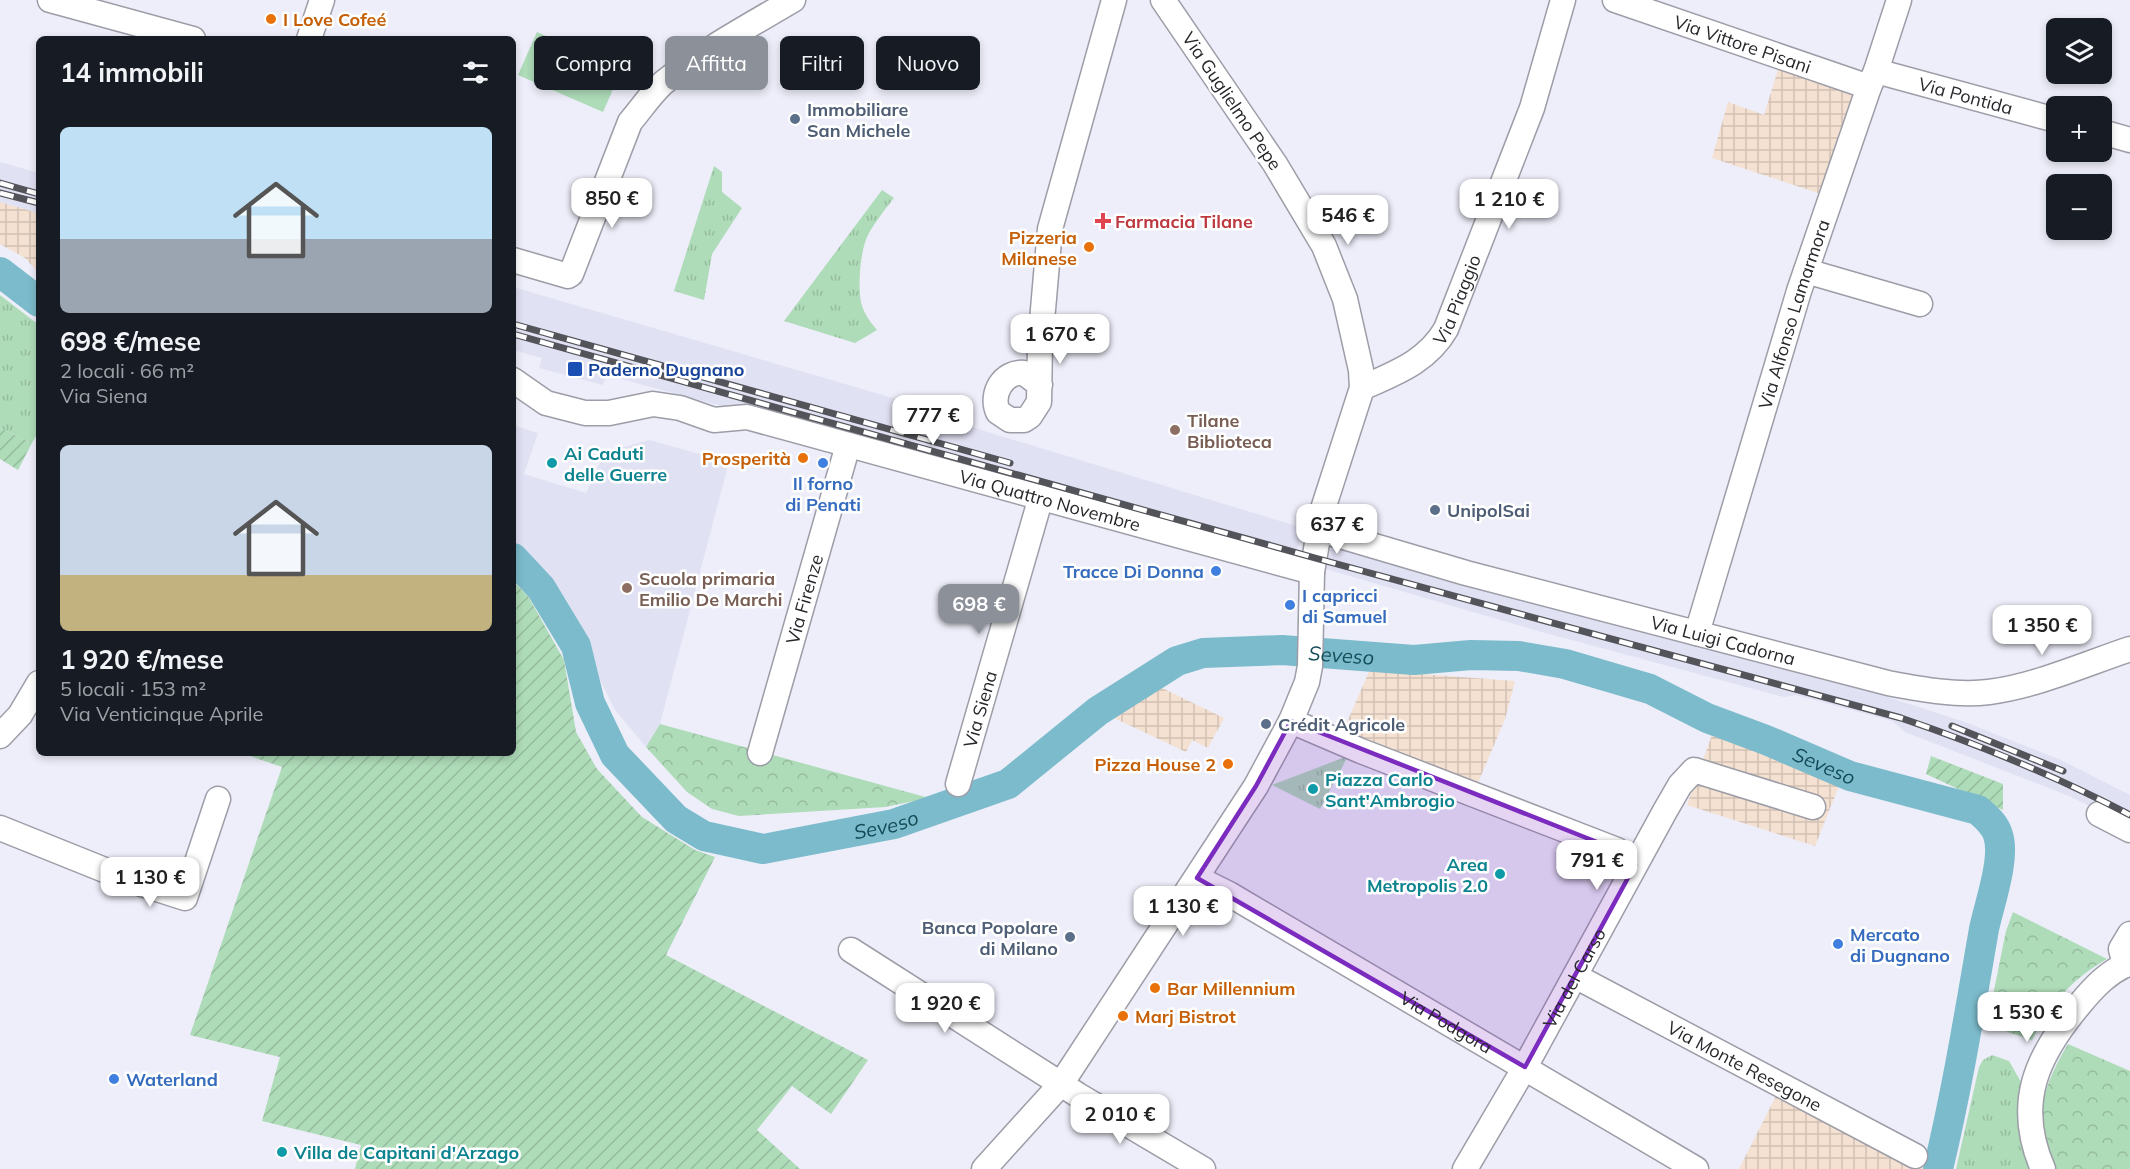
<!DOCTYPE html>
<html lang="it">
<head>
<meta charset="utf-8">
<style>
  body { margin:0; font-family:Mulish,sans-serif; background:#20242c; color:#f1f3f6; height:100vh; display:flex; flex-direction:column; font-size:22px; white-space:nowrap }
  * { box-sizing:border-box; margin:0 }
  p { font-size:20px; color:#9ea1a6 }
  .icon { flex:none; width:33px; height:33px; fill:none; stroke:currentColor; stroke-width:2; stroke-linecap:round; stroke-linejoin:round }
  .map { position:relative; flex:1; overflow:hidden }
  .drawer { position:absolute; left:36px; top:36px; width:480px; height:720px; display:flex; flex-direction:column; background:#171b24; border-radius:9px; box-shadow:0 3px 9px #0003 }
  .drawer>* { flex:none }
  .top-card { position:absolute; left:534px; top:36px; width:570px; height:54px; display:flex; gap:12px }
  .fabs { position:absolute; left:2046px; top:18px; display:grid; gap:12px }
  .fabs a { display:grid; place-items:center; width:66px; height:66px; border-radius:9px; background:#171b24; box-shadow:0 3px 9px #0003; font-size:30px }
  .price { position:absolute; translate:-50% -51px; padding:0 14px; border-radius:12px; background:#fff; color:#222; font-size:20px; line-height:39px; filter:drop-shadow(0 2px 3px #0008) }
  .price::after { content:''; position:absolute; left:50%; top:36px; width:18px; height:14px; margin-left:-9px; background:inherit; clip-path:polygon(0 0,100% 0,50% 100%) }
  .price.active { background:#8c9099; color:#fff }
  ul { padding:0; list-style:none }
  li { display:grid; align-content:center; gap:12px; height:318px; padding:0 24px }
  li span { display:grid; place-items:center; height:186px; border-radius:9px; color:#555 }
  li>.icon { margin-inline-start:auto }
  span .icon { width:108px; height:108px; fill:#fffc; stroke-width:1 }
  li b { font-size:26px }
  h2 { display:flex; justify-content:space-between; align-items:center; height:72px; padding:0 24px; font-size:26px }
  .pill { padding:0 21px; border-radius:9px; background:#171b24; box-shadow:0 3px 9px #0003; font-size:21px; line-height:54px }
  .pill.active { background:#8c9099; color:#fff }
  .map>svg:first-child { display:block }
  .industrial { fill:url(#industrial-grid) }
  .built { fill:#e1e1f4 }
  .grass { fill:url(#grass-tufts) }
  .forest { fill:url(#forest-crowns) }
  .garden { fill:url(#garden-furrows) }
  .pitch { fill:#aedbb8 }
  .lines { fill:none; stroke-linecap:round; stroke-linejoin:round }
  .river { stroke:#7cbbcb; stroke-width:30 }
  .minor-casing { stroke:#9c9da7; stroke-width:27 }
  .minor { stroke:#fff; stroke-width:24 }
  .rail-casing { stroke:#535459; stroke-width:7 }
  .rail { stroke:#fff; stroke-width:4.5; stroke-dasharray:14; stroke-linecap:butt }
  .marked { fill:#7b2cbf; fill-opacity:0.2; stroke:#7b2cbf; stroke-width:4.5; stroke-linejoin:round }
  .food-dot { fill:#e8710a; stroke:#fff; stroke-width:2 }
  .service-dot { fill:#5c6f8a; stroke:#fff; stroke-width:2 }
  .health-dot { fill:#e0444e; stroke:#fff; stroke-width:2 }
  .transit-dot { fill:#1a4fb4; stroke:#fff; stroke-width:2 }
  .education-dot { fill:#8d6e63; stroke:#fff; stroke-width:2 }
  .culture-dot { fill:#0f9aa8; stroke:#fff; stroke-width:2 }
  .shop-dot { fill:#3f7fe0; stroke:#fff; stroke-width:2 }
  .labels { text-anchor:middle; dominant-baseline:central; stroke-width:5; stroke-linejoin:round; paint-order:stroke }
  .food-label { font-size:18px; font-weight:bold; fill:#c56008; stroke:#fff; text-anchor:start }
  .street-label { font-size:18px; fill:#27272b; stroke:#fff }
  .service-label { font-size:18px; font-weight:bold; fill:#4e5e75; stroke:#fff; text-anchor:start }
  .health-label { font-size:18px; font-weight:bold; fill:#be3a42; stroke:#fff; text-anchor:start }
  .transit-label { font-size:18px; font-weight:bold; fill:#164399; stroke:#fff; text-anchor:start }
  .education-label { font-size:18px; font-weight:bold; fill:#785e54; stroke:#fff; text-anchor:start }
  .culture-label { font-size:18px; font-weight:bold; fill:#0d838f; stroke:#fff; text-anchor:start }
  .shop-label { font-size:18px; font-weight:bold; fill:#366cbe; stroke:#fff; text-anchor:start }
  .water-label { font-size:20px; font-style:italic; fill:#144b58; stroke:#fff }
</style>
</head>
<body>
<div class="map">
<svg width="2130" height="1169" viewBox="0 0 2130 1169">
  <defs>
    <pattern id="industrial-grid" width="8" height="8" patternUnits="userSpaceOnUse" patternTransform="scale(1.5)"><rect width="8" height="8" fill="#f5e1d2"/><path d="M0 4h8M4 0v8" fill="none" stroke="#d2c1b4"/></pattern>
    <pattern id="grass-tufts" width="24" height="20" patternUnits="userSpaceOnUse" patternTransform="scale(1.5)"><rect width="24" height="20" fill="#aedbb8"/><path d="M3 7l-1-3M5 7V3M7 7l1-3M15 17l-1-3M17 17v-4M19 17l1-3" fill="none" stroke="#96bc9e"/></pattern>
    <pattern id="forest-crowns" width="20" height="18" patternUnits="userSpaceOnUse" patternTransform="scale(1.5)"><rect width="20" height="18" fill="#aedbb8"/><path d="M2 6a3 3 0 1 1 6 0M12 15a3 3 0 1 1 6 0" fill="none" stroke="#96bc9e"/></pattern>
    <pattern id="garden-furrows" width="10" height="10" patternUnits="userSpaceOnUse" patternTransform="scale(1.5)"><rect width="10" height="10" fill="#aedbb8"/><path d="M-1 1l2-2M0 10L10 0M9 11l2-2" fill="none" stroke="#96bc9e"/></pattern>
  </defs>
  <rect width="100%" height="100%" fill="#edeef9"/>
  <path class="industrial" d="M1780 63 1861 91 1827 196 1712 158 1728 102 1764 115Z
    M0 202 39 213V273L25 258 0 244Z
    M1371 667 1395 672 1515 681 1505 719 1475 790 1341 736Z
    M1160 687 1224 718 1208 748 1192 740 1186 752 1114 718Z
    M1713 732 1839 786 1815 846 1687 805Z
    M1778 1092 1924 1167 1923 1169H1739Z"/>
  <path class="built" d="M0 162 39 173V213L0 202Z
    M513 287 869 391 969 421 968 426 1303 528 1294 560 610 376H606L603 385 539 368 542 358 513 350Z
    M513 425 538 433 524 474 586 493 605 452 649 440 729 462 660 724 646 747 615 710 600 680 567 601 547 574 513 542Z
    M1331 547 1878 694 1962 721 2061 760 2130 795V826L2069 796 1905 732 1892 721 1796 695 1784 697 1538 631 1326 569Z"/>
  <path class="grass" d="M714 166 722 172V192L742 208 712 254 704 300 674 291Z
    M882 190 894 198C884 211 874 223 867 237 860 253 857 290 862 306 865 315 871 323 877 330L855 343 784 321Z
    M0 295 39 325V431L32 443 0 428Z
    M1348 756 1320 809 1272 785Z
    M1992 1055 2009 1061 2021 1082C2014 1119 2017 1134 2032 1169H1956L1979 1067 1983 1060Z"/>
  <path class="forest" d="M660 724 929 798 885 807 739 816 712 809 687 792 646 747Z
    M2013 912 2107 959C2073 978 2049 1005 2032 1040L1987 1025 2006 931Z
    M2068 1044 2130 1071V1169H2056C2051 1159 2045 1149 2043 1138 2035 1106 2052 1071 2068 1044Z"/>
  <path class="garden" d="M0 428 32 443 18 470 0 459Z
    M513 581 528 596 564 660 576 732 597 769 642 817 695 850 715 857 666 955 868 1060 831 1114 792 1086 757 1130 800 1169H355L361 1145 262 1121 280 1057 190 1035 282 767 241 753H513Z
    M1931 756 2003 784V810L1926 774Z"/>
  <path class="pitch" d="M537 32 622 69 603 112 518 75Z"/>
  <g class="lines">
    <g class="river">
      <path d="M0 272 39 302"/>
      <path id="s1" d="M513 558 541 588 576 646 590 703 615 755 676 819 704 836 763 849 894 824 1008 784 1098 711 1177 661 1203 653 1282 650 1414 660 1471 655 1519 656 1565 664 1650 689 1707 718 1766 740 1850 776 1978 810C1986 817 1995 824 1998 835 2006 858 1989 905 1984 929 1970 1010 1957 1090 1938 1169"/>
    </g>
    <defs>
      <g id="minor">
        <path d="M50 0 193 39"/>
        <path id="s2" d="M1615 0 1869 87"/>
        <path d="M309 39 322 0"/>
        <path id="s3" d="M1876 71 2056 120"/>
        <path d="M2102 132 2130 140"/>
        <path d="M513 260 568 276 571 274 630 122C641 109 651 94 663 83 702 51 749 26 793 0"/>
        <path d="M1806 271 1920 304"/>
        <path id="s4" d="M513 380 546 403 585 413H609L653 404 680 408 714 420 747 417 1312 572"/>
        <path d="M1040 385 1024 373C1003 371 990 394 998 412L1010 420H1024L1030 416 1039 402 1040 344 1050 229 1114 0"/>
        <path id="s5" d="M1362 388C1395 373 1427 362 1446 329L1532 108 1563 0"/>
        <path id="s6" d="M1320 530 1466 573 1888 683C1920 689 1956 696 1989 692 2036 686 2085 664 2130 649"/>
        <path id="s7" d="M1697 633 1799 291 1869 87 1876 71 1899 0"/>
        <path d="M1291 721 1361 751 1617 850 1635 865"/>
        <path d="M0 736 20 715 39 683"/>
        <path id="s8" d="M760 753 848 445"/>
        <path id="s9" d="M958 784 1041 497"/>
        <path d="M2099 814 2130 830"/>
        <path d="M0 828 132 881 185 898 218 799"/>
        <path id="s10" d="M1197 878 1229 894 1696 1169"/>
        <path d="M851 950 1078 1095 1203 1169"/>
        <path d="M2125 965 2121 949 2130 934"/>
        <path id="s11" d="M1575 976 1915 1156"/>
        <path d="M984 1169 1061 1084 1256 786 1291 721 1307 682 1310 666 1312 572 1323 509 1362 388 1361 370 1345 299 1324 246 1275 164 1163 0"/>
        <path id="s12" d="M1465 1169 1525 1067 1665 811 1680 785 1694 770 1813 807"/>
        <path d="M2043 1169C2014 1103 2037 1055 2080 1004 2094 987 2109 971 2130 963"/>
      </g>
    </defs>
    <use href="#minor" class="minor-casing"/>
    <use href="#minor" class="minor"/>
    <defs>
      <path id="rail" d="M0 183 39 194
        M0 193 39 203
        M513 324 1010 463
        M513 334 1315 558 1901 718C1980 745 2056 776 2130 815
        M1952 726 2063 771"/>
    </defs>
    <use href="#rail" class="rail-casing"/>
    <use href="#rail" class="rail"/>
  </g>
  <path class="marked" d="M1291 721 1617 850 1635 865 1525 1067 1197 878 1256 786Z"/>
  <g class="food-dot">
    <circle cx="271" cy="19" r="6"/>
    <circle cx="1089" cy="247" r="6"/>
    <circle cx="803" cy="458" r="6"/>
    <circle cx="1228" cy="764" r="6"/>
    <circle cx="1155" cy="988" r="6"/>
    <circle cx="1123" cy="1016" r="6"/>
  </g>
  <g class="service-dot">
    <circle cx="795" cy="119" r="6"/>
    <circle cx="1435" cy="510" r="6"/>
    <circle cx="1266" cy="724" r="6"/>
    <circle cx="1070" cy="937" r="6"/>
  </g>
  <path class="health-dot" d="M1100 212h6v6h6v6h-6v6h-6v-6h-6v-6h6z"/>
  <rect class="transit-dot" x="567" y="361" width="16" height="16" rx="3"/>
  <g class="education-dot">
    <circle cx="1175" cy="430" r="6"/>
    <circle cx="627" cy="588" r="6"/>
  </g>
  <g class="culture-dot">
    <circle cx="552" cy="463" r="6"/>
    <circle cx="1313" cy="789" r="6"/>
    <circle cx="1500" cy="874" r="6"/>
    <circle cx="282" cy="1152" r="6"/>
  </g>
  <g class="shop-dot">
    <circle cx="823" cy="463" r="6"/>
    <circle cx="1216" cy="571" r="6"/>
    <circle cx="1290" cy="605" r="6"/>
    <circle cx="1838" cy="944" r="6"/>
    <circle cx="114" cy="1079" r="6"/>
  </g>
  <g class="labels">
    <g class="food-label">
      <text x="283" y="19">I Love Cofeé</text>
      <text x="1077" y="237" text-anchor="end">Pizzeria<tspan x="1077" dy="21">Milanese</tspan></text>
      <text x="791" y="458" text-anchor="end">Prosperità</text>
      <text x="1216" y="764" text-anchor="end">Pizza House 2</text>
      <text x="1167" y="988">Bar Millennium</text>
      <text x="1135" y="1016">Marj Bistrot</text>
    </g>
    <g class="street-label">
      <text stroke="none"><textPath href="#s2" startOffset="135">Via Vittore Pisani</textPath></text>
      <text stroke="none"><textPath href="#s3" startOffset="93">Via Pontida</textPath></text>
      <text transform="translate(1232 101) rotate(56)">Via Guglielmo Pepe</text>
      <text stroke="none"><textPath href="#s5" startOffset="136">Via Piaggio</textPath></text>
      <text stroke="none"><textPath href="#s7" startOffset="333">Via Alfonso Lamarmora</textPath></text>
      <text stroke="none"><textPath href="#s4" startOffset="560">Via Quattro Novembre</textPath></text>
      <text stroke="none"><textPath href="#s8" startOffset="160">Via Firenze</textPath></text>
      <text stroke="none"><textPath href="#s6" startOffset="418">Via Luigi Cadorna</textPath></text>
      <text stroke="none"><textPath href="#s9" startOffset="78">Via Siena</textPath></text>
      <text stroke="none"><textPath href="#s12" startOffset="220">Via del Carso</textPath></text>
      <text stroke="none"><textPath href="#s10" startOffset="288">Via Podgora</textPath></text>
      <text stroke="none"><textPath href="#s11" startOffset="192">Via Monte Resegone</textPath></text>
    </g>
    <g class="service-label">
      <text x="807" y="109">Immobiliare<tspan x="807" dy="21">San Michele</tspan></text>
      <text x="1447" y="510">UnipolSai</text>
      <text x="1278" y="724">Crédit Agricole</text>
      <text x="1058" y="927" text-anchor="end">Banca Popolare<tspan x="1058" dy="21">di Milano</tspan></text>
    </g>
    <g class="health-label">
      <text x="1115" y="221">Farmacia Tilane</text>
    </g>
    <g class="transit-label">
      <text x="588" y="369">Paderno Dugnano</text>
    </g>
    <g class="education-label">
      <text x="1187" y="420">Tilane<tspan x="1187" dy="21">Biblioteca</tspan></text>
      <text x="639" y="578">Scuola primaria<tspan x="639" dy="21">Emilio De Marchi</tspan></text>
    </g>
    <g class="culture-label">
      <text x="564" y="453">Ai Caduti<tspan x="564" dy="21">delle Guerre</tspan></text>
      <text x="1325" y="779">Piazza Carlo<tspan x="1325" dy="21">Sant'Ambrogio</tspan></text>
      <text x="1488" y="864" text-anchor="end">Area<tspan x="1488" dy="21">Metropolis 2.0</tspan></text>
      <text x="294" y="1152">Villa de Capitani d'Arzago</text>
    </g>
    <g class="shop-label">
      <text x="823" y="483" text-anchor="middle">Il forno<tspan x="823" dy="21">di Penati</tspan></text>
      <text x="1204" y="571" text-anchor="end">Tracce Di Donna</text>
      <text x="1302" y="595">I capricci<tspan x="1302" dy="21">di Samuel</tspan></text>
      <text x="1850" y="934">Mercato<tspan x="1850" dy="21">di Dugnano</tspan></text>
      <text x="126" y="1079">Waterland</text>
    </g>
    <g class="water-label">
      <text stroke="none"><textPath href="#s1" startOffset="1036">Seveso</textPath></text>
      <text stroke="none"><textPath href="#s1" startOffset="1540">Seveso</textPath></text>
      <text stroke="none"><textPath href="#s1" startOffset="532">Seveso</textPath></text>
    </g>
  </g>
</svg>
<div class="fabs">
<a><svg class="icon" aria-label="layers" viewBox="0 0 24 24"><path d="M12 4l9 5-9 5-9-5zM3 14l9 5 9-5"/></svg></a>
<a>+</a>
<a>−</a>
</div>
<b class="price" style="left:612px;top:229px">850 €</b>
<b class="price" style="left:1509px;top:230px">1 210 €</b>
<b class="price" style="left:1348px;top:246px">546 €</b>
<b class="price" style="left:1060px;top:365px">1 670 €</b>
<b class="price" style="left:933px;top:446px">777 €</b>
<b class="price" style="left:1337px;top:555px">637 €</b>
<b class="price active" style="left:979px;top:635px">698 €</b>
<b class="price" style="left:2042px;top:656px">1 350 €</b>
<b class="price" style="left:1597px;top:891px">791 €</b>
<b class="price" style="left:150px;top:908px">1 130 €</b>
<b class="price" style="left:1183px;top:937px">1 130 €</b>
<b class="price" style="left:945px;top:1034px">1 920 €</b>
<b class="price" style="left:2027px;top:1043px">1 530 €</b>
<b class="price" style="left:1120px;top:1145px">2 010 €</b>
<div class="top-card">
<a class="pill">Compra</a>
<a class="pill active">Affitta</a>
<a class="pill">Filtri</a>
<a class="pill">Nuovo</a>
</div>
<section class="drawer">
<h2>14 immobili<svg class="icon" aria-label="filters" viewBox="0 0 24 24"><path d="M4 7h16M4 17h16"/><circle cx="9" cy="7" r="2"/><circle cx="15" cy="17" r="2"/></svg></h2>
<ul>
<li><span style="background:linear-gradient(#bfe0f5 60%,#9aa5b1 0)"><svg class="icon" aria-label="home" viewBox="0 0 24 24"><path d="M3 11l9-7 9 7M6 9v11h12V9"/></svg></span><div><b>698 €/mese</b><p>2 locali · 66 m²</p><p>Via Siena</p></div></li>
<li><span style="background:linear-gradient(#c9d6e8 70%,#c2b280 0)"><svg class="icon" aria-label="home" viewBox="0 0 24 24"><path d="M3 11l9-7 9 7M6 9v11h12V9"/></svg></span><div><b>1 920 €/mese</b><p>5 locali · 153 m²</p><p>Via Venticinque Aprile</p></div></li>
</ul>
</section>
</div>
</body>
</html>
